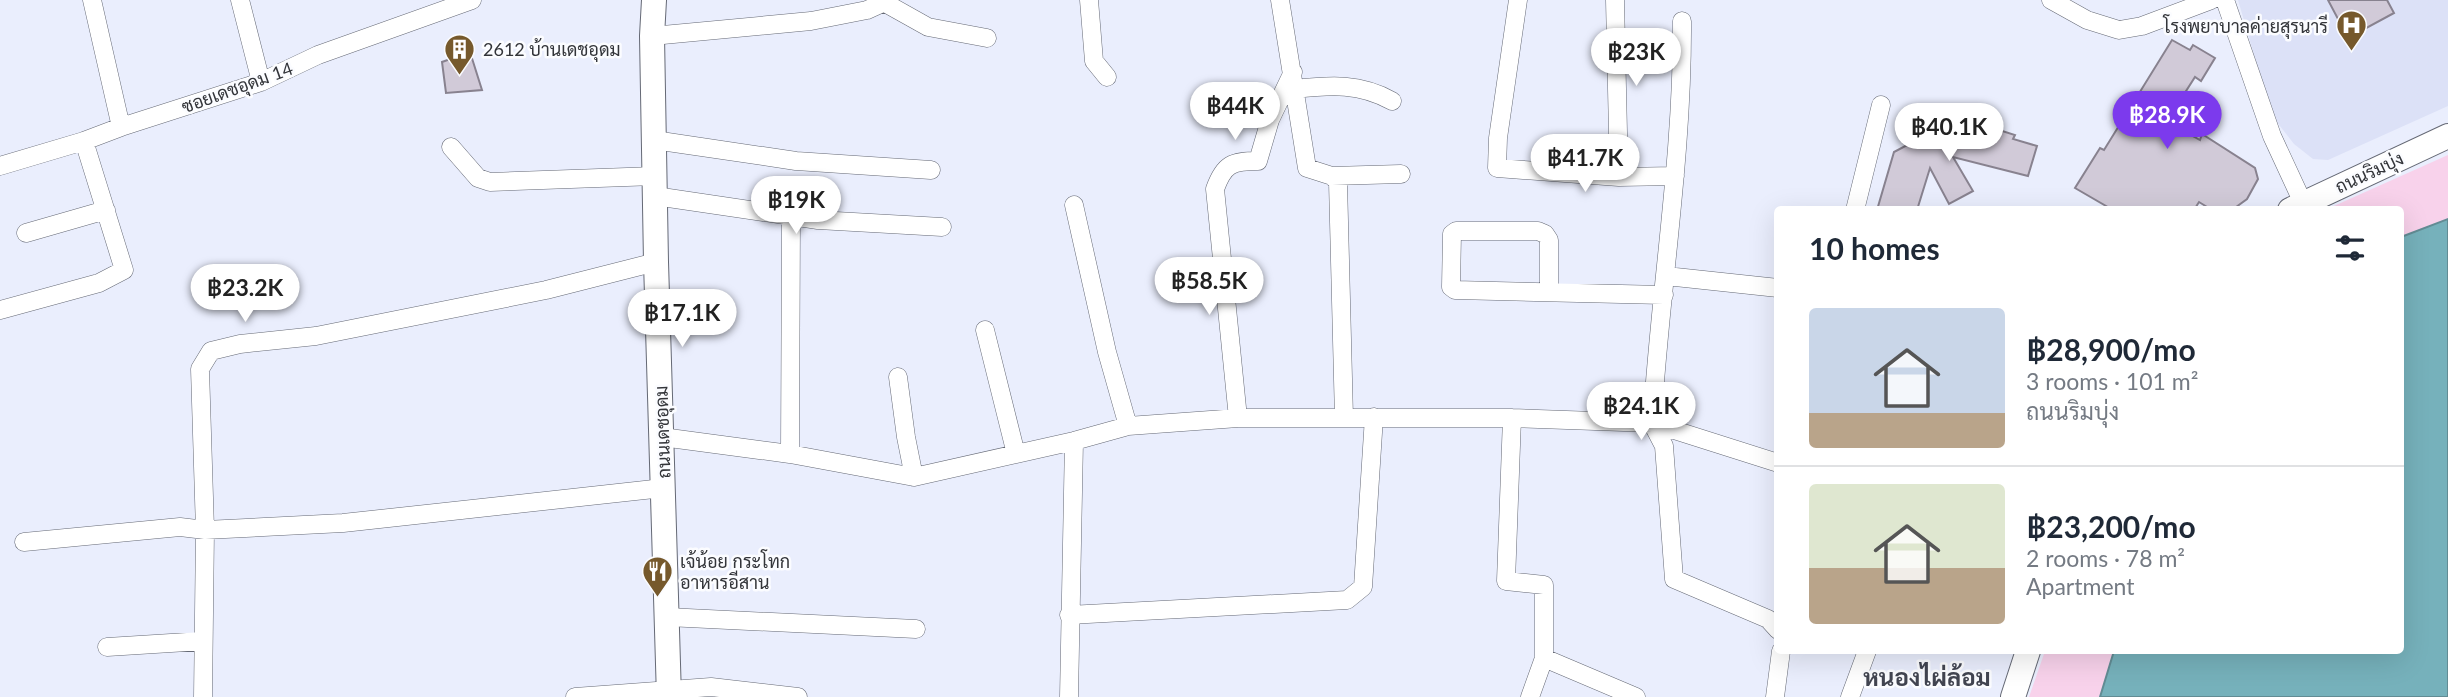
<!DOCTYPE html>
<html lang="en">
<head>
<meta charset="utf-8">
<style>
  body { margin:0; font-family:Lato,Sarabun,sans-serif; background:#f6f6f7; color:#1f2937; height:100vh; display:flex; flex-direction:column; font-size:26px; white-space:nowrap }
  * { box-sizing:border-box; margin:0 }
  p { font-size:23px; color:#747a83 }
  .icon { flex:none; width:38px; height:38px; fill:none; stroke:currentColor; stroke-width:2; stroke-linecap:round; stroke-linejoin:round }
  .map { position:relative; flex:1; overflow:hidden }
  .drawer { position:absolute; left:1774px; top:206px; width:630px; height:448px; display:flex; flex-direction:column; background:#fff; border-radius:7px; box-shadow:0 7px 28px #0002 }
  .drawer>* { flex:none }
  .price { position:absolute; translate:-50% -60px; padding:0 16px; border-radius:24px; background:#fff; color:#222; font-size:23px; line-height:46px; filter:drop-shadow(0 2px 4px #0008) }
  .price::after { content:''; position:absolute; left:50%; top:42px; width:21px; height:16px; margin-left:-10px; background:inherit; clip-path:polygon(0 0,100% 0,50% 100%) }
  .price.selected { background:#7c3aed; color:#fff }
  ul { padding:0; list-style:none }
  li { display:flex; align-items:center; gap:21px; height:175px; padding:0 35px }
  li+li { border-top:2px solid #e0e1e3 }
  li span { display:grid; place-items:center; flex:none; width:196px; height:140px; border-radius:7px; color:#555 }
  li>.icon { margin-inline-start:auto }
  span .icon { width:84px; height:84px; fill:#fffc; stroke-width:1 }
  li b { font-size:30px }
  h2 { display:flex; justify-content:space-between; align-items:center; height:84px; padding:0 35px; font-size:30px }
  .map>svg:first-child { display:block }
  .built { fill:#dce1f7 }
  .green { fill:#f8d2eb }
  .water { fill:#76b1bb; stroke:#628c94; stroke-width:2 }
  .building { fill:#d1cad8; stroke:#88828f; stroke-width:2 }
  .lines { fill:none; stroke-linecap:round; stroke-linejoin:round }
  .street-casing { stroke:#656975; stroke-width:19 }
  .secondary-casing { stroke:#656975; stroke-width:26 }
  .street { stroke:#fff; stroke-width:18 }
  .secondary { stroke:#fff; stroke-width:24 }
  .labels { text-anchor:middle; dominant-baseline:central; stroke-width:5; stroke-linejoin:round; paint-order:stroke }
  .poi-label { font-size:18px; fill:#33353a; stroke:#fbfcff; text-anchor:start }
  .street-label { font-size:18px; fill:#33353a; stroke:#fbfcff }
  .district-label { font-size:24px; font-weight:bold; fill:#424551; stroke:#fbfcff }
</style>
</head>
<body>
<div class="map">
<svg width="2448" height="697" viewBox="0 0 2448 697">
  <rect width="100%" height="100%" fill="#eaeefd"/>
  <path class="built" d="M2238 0H2448V106L2328 160 2313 159 2294 144 2272 116Z"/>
  <path class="green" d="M2448 155V697H2029L2045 651H2401V210H2325Z"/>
  <path class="water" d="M2448 219V697H2100L2114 651H2401V237Z"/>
  <path class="building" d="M2328 0H2387L2394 13 2348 38Z
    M2172 40 2190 50 2193 45 2215 58 2201 81 2195 77 2174 110 2177 127 2200 140 2202 134 2255 168 2258 179 2247 199 2232 210H2212L2199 202 2194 210H2113L2075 188 2100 148 2104 150Z
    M470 52 482 90 446 93 442 62Z
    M1953 122 1994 134 1996 129 2015 135 2013 139 2037 146 2028 176 1953 157 1973 191 1949 204 1930 168 1917 210H1877L1894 152 1913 142 1909 133 1925 125 1930 134Z"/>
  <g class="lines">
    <defs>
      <path id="street" d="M92 0 121 127
        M240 0 261 82
        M1089 0 1094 61 1107 77
        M1280 0 1307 168 1332 176 1338 182 1344 418
        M1518 0 1498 138 1497 168 1619 177 1675 176
        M1615 0 1619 177
        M2051 0 2087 20 2119 30 2142 26 2211 0
        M2225 0 2272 136 2303 203
        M885 3 928 27 987 38
        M1682 21C1683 156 1660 289 1652 423L1664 446 1674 579 1768 619 1778 630
        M652 36 811 21 867 10 889 0
        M1295 89C1331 85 1360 83 1392 101
        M654 140 796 161 931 170
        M451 147 478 178 490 182 655 176
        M0 166 84 141 121 127 261 82 318 55 472 0
        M1332 176 1401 174
        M655 196 818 220 942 227
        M1074 205 1107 352 1128 426
        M1855 210 1881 105
        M26 233 106 210
        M1666 276 1778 288
        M1549 292V240L1545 234 1538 231H1456L1452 234 1451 287 1455 290 1664 295
        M0 310 99 283 124 270 84 141
        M985 330 1016 454
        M898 377 906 437 914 477
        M1238 418 1215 189C1224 164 1232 161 1258 161L1270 120 1293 72
        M1512 418 1506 581 1544 585V658L1530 697
        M662 437 790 454 914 477 1074 441 1128 426 1238 418H1512L1652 423 1778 463
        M790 454 791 216
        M24 542 180 527 205 530 343 523 663 488
        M1069 615 1347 600 1363 587 1374 417
        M667 617 916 629
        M107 647 203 641
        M1544 658 1636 697
        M203 697 205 530 200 369 211 351 240 344 316 336 546 290 656 262
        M575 697 711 687 798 697
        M1069 697 1074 441
        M1775 697 1781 651
        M1850 697 1867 651"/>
      <path id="secondary" d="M654 0 652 36 656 262 669 697
        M2290 210 2448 136
        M2013 697 2028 651"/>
    </defs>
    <use href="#street" class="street-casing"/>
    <use href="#secondary" class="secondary-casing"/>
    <use href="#street" class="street"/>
    <use href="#secondary" class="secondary"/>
  </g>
  <defs>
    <symbol id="hospital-pin" viewBox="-11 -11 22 30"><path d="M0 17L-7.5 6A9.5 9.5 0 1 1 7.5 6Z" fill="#76592c" stroke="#fbfcff"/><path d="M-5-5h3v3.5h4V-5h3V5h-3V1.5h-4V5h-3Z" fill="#fff"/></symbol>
    <symbol id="building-pin" viewBox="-11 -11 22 30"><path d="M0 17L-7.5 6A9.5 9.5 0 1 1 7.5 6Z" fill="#76592c" stroke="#fbfcff"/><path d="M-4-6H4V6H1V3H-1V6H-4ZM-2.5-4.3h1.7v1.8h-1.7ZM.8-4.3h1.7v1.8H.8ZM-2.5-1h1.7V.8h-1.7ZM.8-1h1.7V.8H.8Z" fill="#fff"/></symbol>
    <symbol id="restaurant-pin" viewBox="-11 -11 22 30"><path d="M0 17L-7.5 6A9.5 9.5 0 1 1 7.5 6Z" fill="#76592c" stroke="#fbfcff"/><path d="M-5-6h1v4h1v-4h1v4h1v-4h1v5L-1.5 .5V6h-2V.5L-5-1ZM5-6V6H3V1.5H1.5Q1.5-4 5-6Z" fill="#fff"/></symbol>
  </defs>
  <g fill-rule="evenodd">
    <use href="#hospital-pin" x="2334" y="8" width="35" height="47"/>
    <use href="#building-pin" x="442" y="32" width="35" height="47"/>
    <use href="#restaurant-pin" x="640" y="554" width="35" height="47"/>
  </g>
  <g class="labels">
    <g class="poi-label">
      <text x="2328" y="26" text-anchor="end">โรงพยาบาลค่ายสุรนารี</text>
      <text x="483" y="49">2612 บ้านเดชอุดม</text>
      <text x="680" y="561">เจ้น้อย กระโทก<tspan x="680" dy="21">อาหารอีสาน</tspan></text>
    </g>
    <g class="street-label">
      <text transform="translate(237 87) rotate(-20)">ซอยเดชอุดม 14</text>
      <text transform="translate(2369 172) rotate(-25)">ถนนริมบุ่ง</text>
      <text transform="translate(662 432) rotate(-92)">ถนนเดชอุดม</text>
    </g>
    <g class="district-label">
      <text x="1927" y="676">หนองไผ่ล้อม</text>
    </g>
  </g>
</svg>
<b class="price" style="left:1636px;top:88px">฿23K</b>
<b class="price" style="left:1235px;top:142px">฿44K</b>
<b class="price selected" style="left:2167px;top:151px">฿28.9K</b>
<b class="price" style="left:1949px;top:163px">฿40.1K</b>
<b class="price" style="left:1585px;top:194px">฿41.7K</b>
<b class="price" style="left:796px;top:236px">฿19K</b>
<b class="price" style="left:1209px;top:317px">฿58.5K</b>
<b class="price" style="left:245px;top:324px">฿23.2K</b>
<b class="price" style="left:682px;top:349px">฿17.1K</b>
<b class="price" style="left:1641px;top:442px">฿24.1K</b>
<section class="drawer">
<h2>10 homes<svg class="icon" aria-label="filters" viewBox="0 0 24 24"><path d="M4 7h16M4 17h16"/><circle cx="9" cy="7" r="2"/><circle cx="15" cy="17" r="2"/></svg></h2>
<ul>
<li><span style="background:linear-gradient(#c9d6e8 75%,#b9a48a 0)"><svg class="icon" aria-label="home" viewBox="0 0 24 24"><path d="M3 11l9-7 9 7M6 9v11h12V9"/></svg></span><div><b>฿28,900/mo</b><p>3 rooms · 101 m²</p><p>ถนนริมบุ่ง</p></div></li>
<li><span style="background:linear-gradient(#dfe7d0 60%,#b9a48a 0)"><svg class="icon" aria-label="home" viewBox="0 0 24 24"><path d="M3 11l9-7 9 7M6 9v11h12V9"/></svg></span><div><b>฿23,200/mo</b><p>2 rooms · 78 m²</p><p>Apartment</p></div></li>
</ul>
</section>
</div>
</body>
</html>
